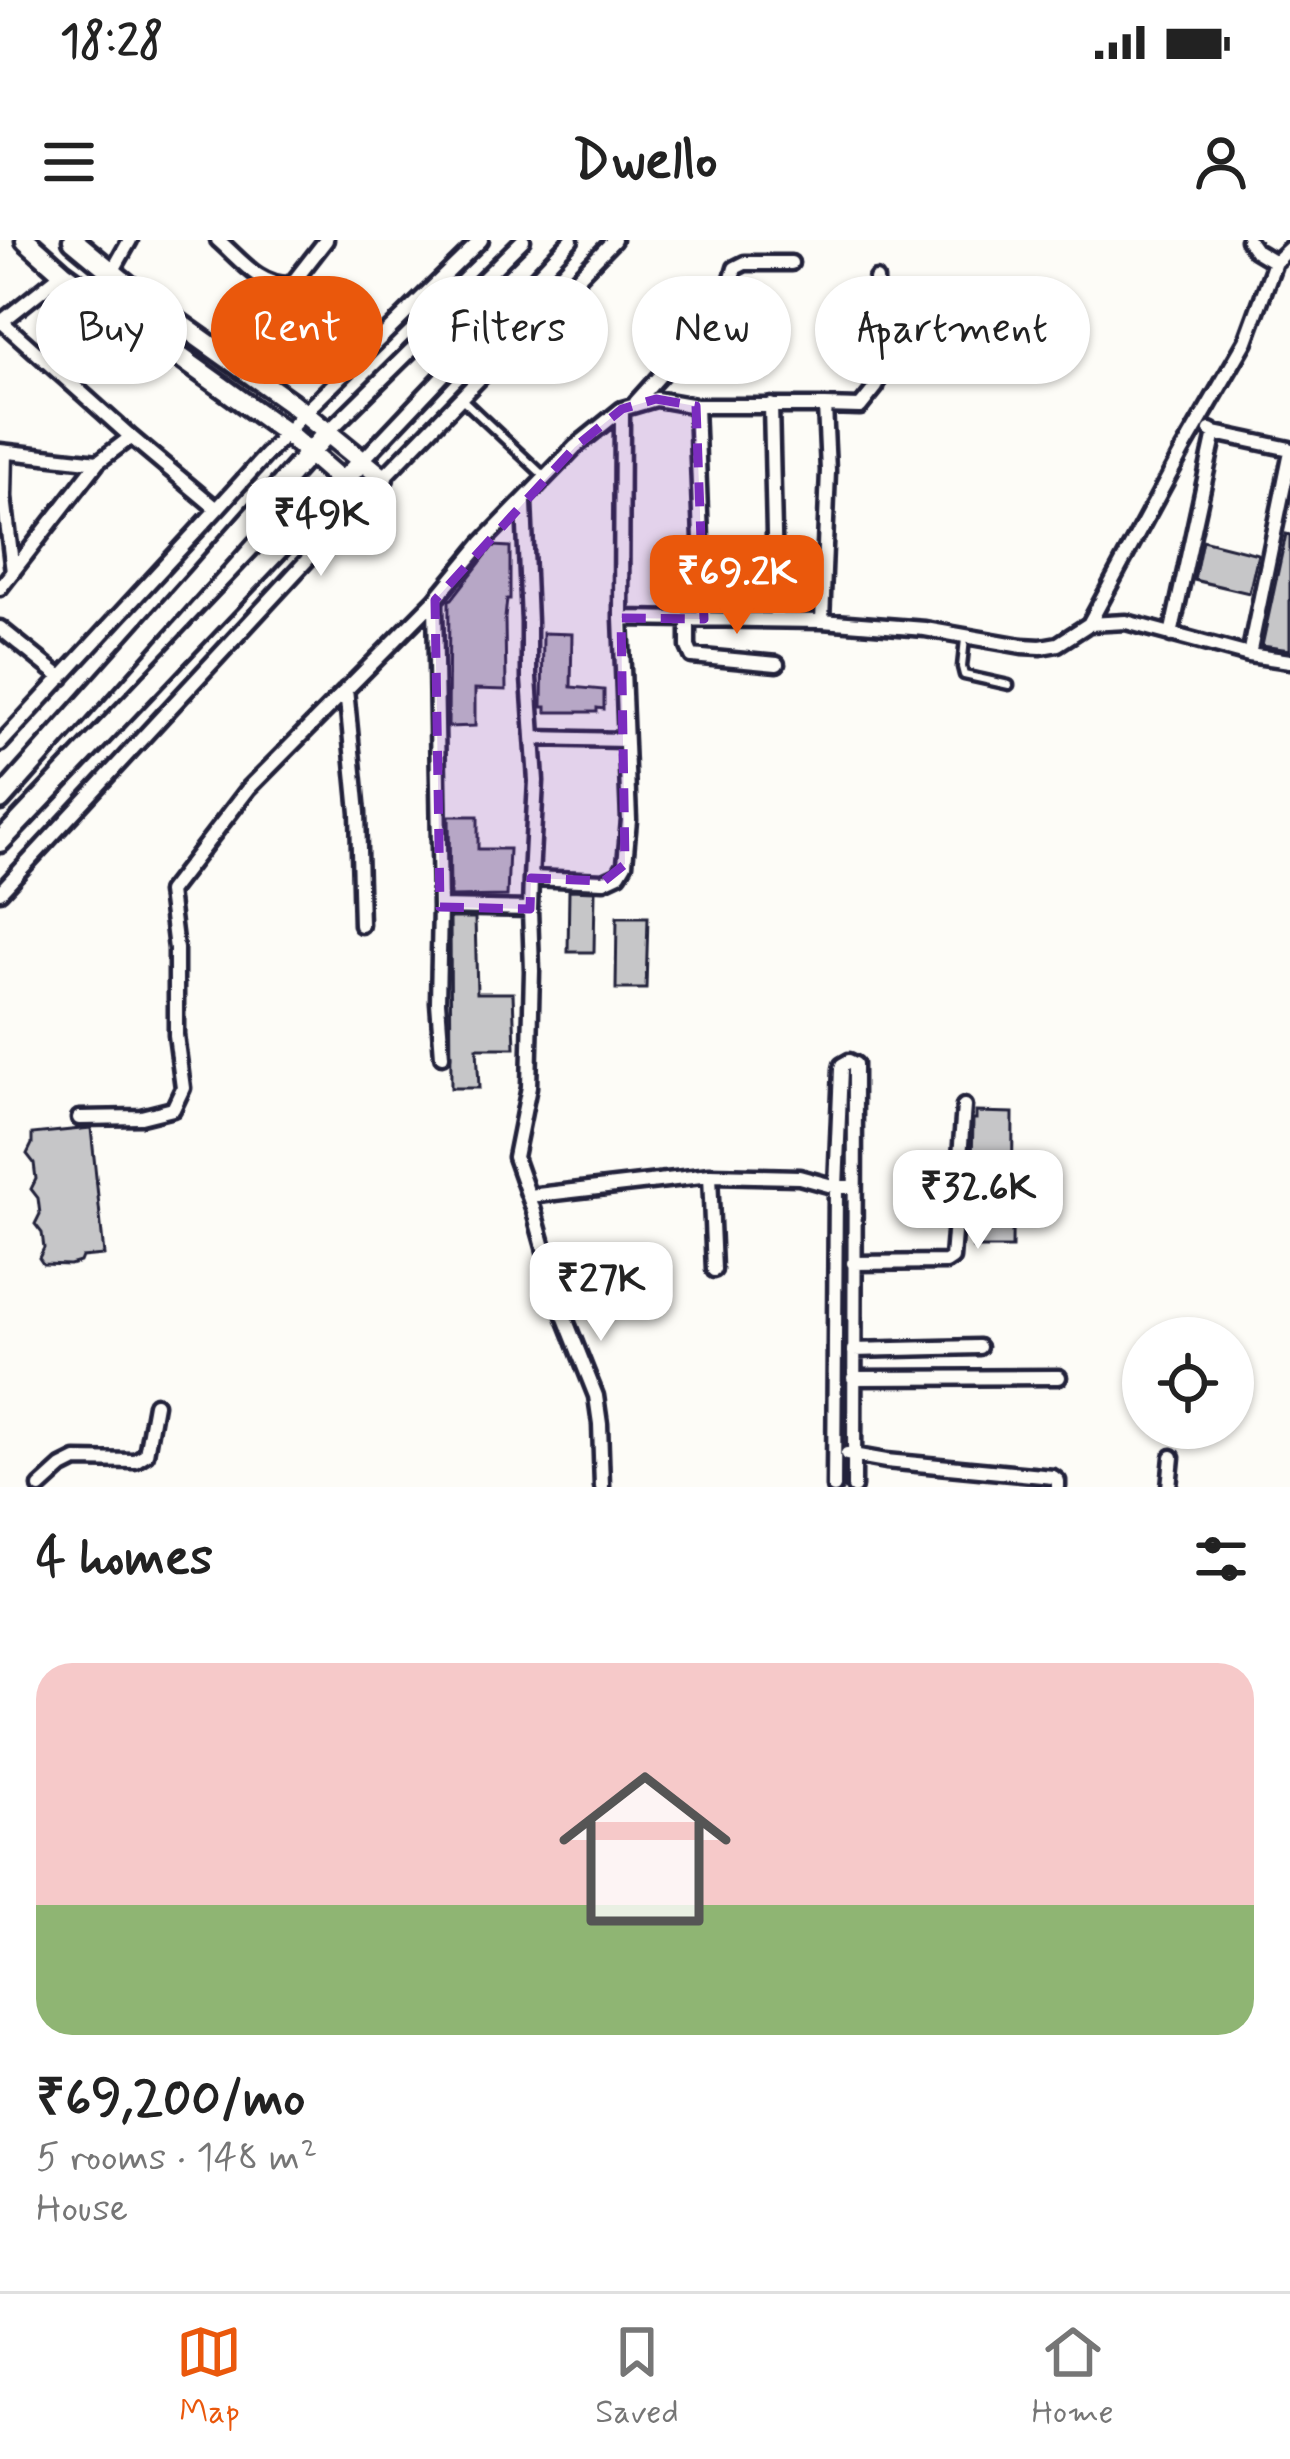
<!DOCTYPE html>
<html lang="en">
<head>
<meta charset="utf-8">
<style>
  body { margin:0; font-family:Mynerve,sans-serif; background:#f6f6f6; color:#222; height:100vh; display:flex; flex-direction:column; font-size:45px; white-space:nowrap }
  * { box-sizing:border-box; margin:0 }
  p { font-size:39px; color:#767676 }
  .icon { flex:none; width:66px; height:66px; fill:none; stroke:currentColor; stroke-width:2; stroke-linecap:round; stroke-linejoin:round }
  .map { position:relative; height:1247px; overflow:hidden }
  .panel { display:flex; flex-direction:column; background:#fff; flex:1 }
  .panel>* { flex:none }
  .guide { position:absolute; left:36px; top:36px; width:1218px; height:108px; display:flex; gap:24px }
  .buttons { position:absolute; left:1122px; top:1077px; display:grid; gap:24px }
  .buttons a { display:grid; place-items:center; width:132px; height:132px; border-radius:50%; background:#fff; box-shadow:0 3px 9px #0004; font-size:60px }
  .price { position:absolute; translate:-50% -102px; padding:0 27px; border-radius:24px; background:#fff; color:#222; font-size:39px; line-height:78px; filter:drop-shadow(0 3px 6px #0008) }
  .price::after { content:''; position:absolute; left:50%; top:72px; width:36px; height:27px; margin-left:-18px; background:inherit; clip-path:polygon(0 0,100% 0,50% 100%) }
  .price.selected { background:#ea580c; color:#fff }
  ul { padding:0; list-style:none }
  li { display:grid; align-content:center; gap:24px; height:636px; padding:0 36px }
  li span { display:grid; place-items:center; height:372px; border-radius:36px; color:#555 }
  li>.icon { margin-inline-start:auto }
  span .icon { width:216px; height:216px; fill:#fffc; stroke-width:1 }
  li b { font-size:51px }
  h2 { display:flex; justify-content:space-between; align-items:center; height:144px; padding:0 36px; font-size:51px }
  .pill { padding:0 42px; border-radius:54px; background:#fff; box-shadow:0 3px 9px #0004; font-size:42px; line-height:108px }
  .pill.selected { background:#ea580c; color:#fff }
  .status { display:flex; justify-content:space-between; align-items:center; height:84px; padding:0 60px; background:#fff; direction:ltr }
  .status svg { height:33px; fill:currentColor }
  header { display:flex; justify-content:space-between; align-items:center; height:156px; padding:0 36px; background:#fff; font-size:54px; font-weight:700 }
  .tab-bar { display:flex; justify-content:space-around; align-items:center; height:168px; border-top:3px solid #e0e0e0; background:#fff; font-size:33px; color:#767676 }
  .tab-bar a { display:grid; justify-items:center; gap:6px }
  .tab-bar .selected { color:#ea580c }
  .map>svg:first-child { display:block }
  .building { fill:#c6c6c8; stroke:#22223b; stroke-width:3 }
  .lines { fill:none; stroke-linecap:round; stroke-linejoin:round }
  .lane-casing { stroke:#22223b; stroke-width:15 }
  .street-casing { stroke:#22223b; stroke-width:21 }
  .secondary-casing { stroke:#22223b; stroke-width:27 }
  .lane { stroke:#fdfcf7; stroke-width:6 }
  .street { stroke:#fdfcf7; stroke-width:12 }
  .secondary { stroke:#fdfcf7; stroke-width:18 }
  .marked { fill:#7b2cbf; fill-opacity:0.2; stroke:#7b2cbf; stroke-width:9; stroke-dasharray:24 15; stroke-linejoin:round }
</style>
</head>
<body>
<div class="status"><b>18:28</b><svg viewBox="0 0 49 12"><path d="M0 12V9h3v3zM5 12V6h3v6zM10 12V3h3v9zM15 12V0h3v12zM26 1h20v11H26zM47 4h2v5h-2z"/></svg></div>
<header><svg class="icon" aria-label="menu" viewBox="0 0 24 24"><path d="M4 6h16M4 12h16M4 18h16"/></svg>Dwello<svg class="icon" aria-label="person" viewBox="0 0 24 24"><circle cx="12" cy="8" r="4"/><path d="M4 21q1-7 8-7t8 7"/></svg></header>
<div class="map">
<svg width="1290" height="1247" viewBox="0 0 1290 1247">
  <rect width="100%" height="100%" fill="#fdfcf7"/>
  <filter id="ink" filterUnits="userSpaceOnUse"><feTurbulence type="fractalNoise" baseFrequency=".00833" numOctaves="2"/><feDisplacementMap in="SourceGraphic" scale="24" xChannelSelector="R" yChannelSelector="G"/><feConvolveMatrix kernelMatrix="1 2 1 2 8 2 1 2 1" color-interpolation-filters="sRGB"/></filter>
  <g filter="url(#ink)">
    <path class="building" d="M1286 294 1290 295V410L1262 406Z
      M1202 300 1258 314 1249 353 1194 340Z
      M493 306 510 307V359H507L505 378 506 450 475 449V486L448 487 449 360 452 359Z
      M543 393 572 394 571 447 604 450V469L597 468V472H546V467H542Z
      M449 576H478V609H509L507 656 450 657Z
      M569 650 595 651 594 712H568Z
      M617 677H648L646 749H616Z
      M450 678H475L477 753H513L515 808H477L479 848H451Z
      M976 872 1013 873 1012 1008H973L974 995H971V983H974V961H971L974 926H972L973 879H976Z
      M91 888 104 1015 82 1017 80 1022 70 1025 43 1024 39 1018 44 1008 42 993 35 984 40 974 38 958 31 949 36 939 34 923 27 914 32 904V894Z"/>
    <g class="lines">
      <defs>
        <path id="lane" d="M462 159 544 236
          M965 399 962 427 964 435 1009 445"/>
        <path id="street" d="M218 0C241 20 259 46 291 45L326 0
          M1248 0 1255 10 1275 22
          M112 32 130 0
          M0 80 131 197
          M0 83 63 33
          M636 162 718 71 727 55 735 28 745 23H791
          M771 165 776 380
          M696 166 704 379
          M825 166 860 167 876 147 878 140 876 39
          M622 169 656 159 696 166H825L828 231 822 381
          M1210 190 1215 193 1290 209
          M327 193 523 0
          M0 211 98 222 0 348
          M5 212 4 257 13 332
          M362 221 571 0
          M524 263 529 382V438L536 541 531 638
          M217 269 304 173 481 0
          M621 378 822 381 925 389 1022 406 1041 407 1058 404 1089 384 1126 382 1249 415 1290 421
          M688 379V407L692 416 777 424
          M1089 384 1183 210 1246 101 1275 22 1290 8
          M0 388 62 438
          M1171 395 1215 193
          M1249 415 1290 216
          M346 449 358 573 361 685
          M533 498 625 500
          M0 504 217 269 131 197 98 222
          M0 652 383 238 614 0
          M440 667 438 762 442 816
          M530 669 532 731 529 847 515 917 533 968 561 1068 596 1156 600 1184 602 1247
          M79 878 141 877 173 869 183 848 176 795V709L169 652 249 548 435 360 482 303 575 207 622 169 621 378 629 580 625 624 619 634 604 641 531 638 530 669 440 667 435 360
          M710 935 714 1030
          M529 956 710 935 799 937 836 947H853
          M853 1023 946 1022 952 1018 964 866
          M853 1110 979 1107
          M853 1138 1059 1137
          M847 1214 886 1221 1053 1237 1058 1241V1247
          M40 1247 62 1227 76 1220 135 1221 146 1214 155 1164
          M834 1247 836 947 841 829 842 825 849 821 855 824 854 1247
          M1169 1247 1172 1217"/>
        <path id="secondary" d="M26 0 63 33 286 193 363 260
          M73 0 142 57 290 162 383 238
          M0 560 327 193
          M0 602 362 221"/>
      </defs>
      <use href="#lane" class="lane-casing"/>
      <use href="#street" class="street-casing"/>
      <use href="#secondary" class="secondary-casing"/>
      <use href="#lane" class="lane"/>
      <use href="#street" class="street"/>
      <use href="#secondary" class="secondary"/>
    </g>
  </g>
  <path class="marked" d="M656 159 696 166 704 379 621 378 625 624 604 641 531 638 530 669 440 667 435 360 575 207 622 169Z"/>
</svg>
<div class="buttons">
<a><svg class="icon" aria-label="locate" viewBox="0 0 24 24"><circle cx="12" cy="12" r="6"/><path d="M12 2v4M12 18v4M2 12h4M18 12h4"/></svg></a>
</div>
<b class="price" style="left:321px;top:339px">₹49K</b>
<b class="price selected" style="left:737px;top:397px">₹69.2K</b>
<b class="price" style="left:978px;top:1012px">₹32.6K</b>
<b class="price" style="left:601px;top:1104px">₹27K</b>
<div class="guide">
<a class="pill">Buy</a>
<a class="pill selected">Rent</a>
<a class="pill">Filters</a>
<a class="pill">New</a>
<a class="pill">Apartment</a>
</div>
</div>
<section class="panel">
<h2>4 homes<svg class="icon" aria-label="filters" viewBox="0 0 24 24"><path d="M4 7h16M4 17h16"/><circle cx="9" cy="7" r="2"/><circle cx="15" cy="17" r="2"/></svg></h2>
<ul>
<li><span style="background:linear-gradient(#f6c9c9 65%,#8fb573 0)"><svg class="icon" aria-label="home" viewBox="0 0 24 24"><path d="M3 11l9-7 9 7M6 9v11h12V9"/></svg></span><div><b>₹69,200/mo</b><p>5 rooms · 148 m²</p><p>House</p></div></li>
</ul>
</section>
<nav class="tab-bar">
<a class="selected"><svg class="icon" aria-label="map" viewBox="0 0 24 24"><path d="M3 6l6-2 6 2 6-2v14l-6 2-6-2-6 2zM9 4v14M15 6v14"/></svg>Map</a>
<a><svg class="icon" aria-label="saved" viewBox="0 0 24 24"><path d="M7 4h10v16l-5-4-5 4z"/></svg>Saved</a>
<a><svg class="icon" aria-label="home" viewBox="0 0 24 24"><path d="M3 11l9-7 9 7M6 9v11h12V9"/></svg>Home</a>
</nav>
</body>
</html>
